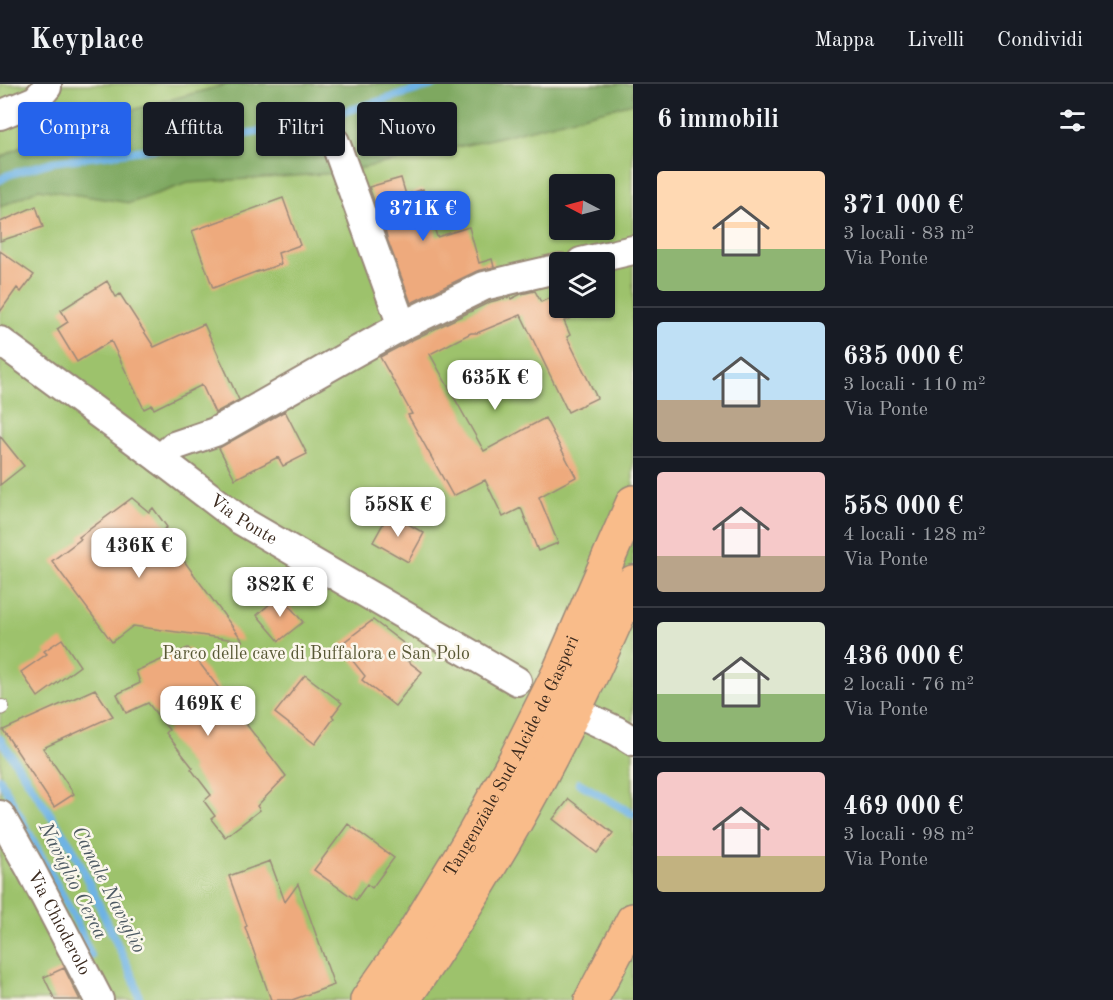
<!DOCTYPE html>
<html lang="it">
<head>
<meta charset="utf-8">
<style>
  body { margin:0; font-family:"Old Standard TT",serif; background:#20242c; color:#f1f3f6; height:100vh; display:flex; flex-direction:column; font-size:22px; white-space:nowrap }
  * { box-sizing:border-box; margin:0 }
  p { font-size:20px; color:#9ea1a6 }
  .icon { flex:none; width:33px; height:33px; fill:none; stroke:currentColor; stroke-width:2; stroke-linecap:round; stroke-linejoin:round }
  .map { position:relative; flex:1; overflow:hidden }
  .details { display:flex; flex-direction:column; background:#171b24; width:480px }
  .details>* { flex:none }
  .banner { position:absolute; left:18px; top:18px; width:525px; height:54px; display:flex; gap:12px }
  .needle { width:39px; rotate:276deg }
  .tools { position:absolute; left:549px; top:90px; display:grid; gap:12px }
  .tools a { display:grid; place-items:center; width:66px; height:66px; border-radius:6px; background:#171b24; box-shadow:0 2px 4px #0004; font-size:30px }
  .price { position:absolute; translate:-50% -51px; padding:0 14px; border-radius:12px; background:#fff; color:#222; font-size:20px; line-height:39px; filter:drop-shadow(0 2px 3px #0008) }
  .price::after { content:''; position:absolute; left:50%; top:36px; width:18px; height:14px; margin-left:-9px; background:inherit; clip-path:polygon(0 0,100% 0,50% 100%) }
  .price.current { background:#2563eb; color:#fff }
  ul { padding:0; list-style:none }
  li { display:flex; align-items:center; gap:18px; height:150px; padding:0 24px }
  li+li { border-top:2px solid #363941 }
  li span { display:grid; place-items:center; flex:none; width:168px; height:120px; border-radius:6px; color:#555 }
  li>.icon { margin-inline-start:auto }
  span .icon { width:72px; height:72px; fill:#fffc; stroke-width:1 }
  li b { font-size:26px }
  h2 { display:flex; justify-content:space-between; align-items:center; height:72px; padding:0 24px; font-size:26px }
  .chip { padding:0 21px; border-radius:6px; background:#171b24; box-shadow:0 2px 4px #0004; font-size:21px; line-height:54px }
  .chip.current { background:#2563eb; color:#fff }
  header { display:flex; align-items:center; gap:36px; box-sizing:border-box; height:84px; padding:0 30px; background:#171b24; border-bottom:2px solid #363941 }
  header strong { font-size:28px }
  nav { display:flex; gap:33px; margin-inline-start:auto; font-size:21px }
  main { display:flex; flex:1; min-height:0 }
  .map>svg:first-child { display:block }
  .green { fill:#9dc26c; stroke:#6c7645; stroke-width:1.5; fill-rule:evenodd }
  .forest { fill:#7ea860; stroke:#5c693f; stroke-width:1.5 }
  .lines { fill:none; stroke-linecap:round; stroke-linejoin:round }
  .stream { stroke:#6eb3e4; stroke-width:8 }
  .building { fill:#eeaa7d }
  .service-casing { stroke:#998878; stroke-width:16 }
  .minor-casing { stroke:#998878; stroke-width:32 }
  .trunk-casing { stroke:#998878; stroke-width:36 }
  .motorway-casing { stroke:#998878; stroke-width:36 }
  .service { stroke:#fff; stroke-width:14 }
  .minor { stroke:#fff; stroke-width:28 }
  .trunk { stroke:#f9bc8a; stroke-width:33 }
  .motorway { stroke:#f9bc8a; stroke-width:33 }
  .labels { text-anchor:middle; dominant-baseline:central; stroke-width:5; stroke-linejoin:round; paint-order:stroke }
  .street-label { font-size:18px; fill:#3b2a1e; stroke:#fbf7ec }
  .park-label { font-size:18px; fill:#585835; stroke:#fbf7ec }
  .water-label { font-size:20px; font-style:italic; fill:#4d5a63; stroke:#fbf7ec }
</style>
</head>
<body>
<header>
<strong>Keyplace</strong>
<nav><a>Mappa</a><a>Livelli</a><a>Condividi</a></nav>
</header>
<main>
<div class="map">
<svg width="633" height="916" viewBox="0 0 633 916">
  <rect width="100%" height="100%" fill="#fbf7ec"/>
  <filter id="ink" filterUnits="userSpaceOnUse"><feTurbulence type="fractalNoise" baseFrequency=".0167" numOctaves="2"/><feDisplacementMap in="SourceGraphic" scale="12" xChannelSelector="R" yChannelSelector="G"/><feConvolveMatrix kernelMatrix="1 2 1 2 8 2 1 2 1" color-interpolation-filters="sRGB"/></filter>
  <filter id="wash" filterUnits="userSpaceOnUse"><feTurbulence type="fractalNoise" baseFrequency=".008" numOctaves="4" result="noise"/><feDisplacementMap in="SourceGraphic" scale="24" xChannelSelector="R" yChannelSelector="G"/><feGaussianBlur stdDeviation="1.35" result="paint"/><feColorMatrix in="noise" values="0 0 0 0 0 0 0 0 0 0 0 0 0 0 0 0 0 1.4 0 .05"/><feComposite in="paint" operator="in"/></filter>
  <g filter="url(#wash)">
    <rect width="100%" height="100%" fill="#f7e7d1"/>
    <path class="green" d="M0 0H633V916H0ZM560 100H604V146H560ZM560 178H604V224H560Z"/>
    <path class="forest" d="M228 0H633V19L480 58 339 89 188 99 130 119 39 105 0 123V74L47 49Z"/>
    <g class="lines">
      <path class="stream" d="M0 96 8 91 52 78 213 57 324 34 436 0
        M0 655 72 763 134 896 140 916
        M0 695 76 837 91 872
        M579 699 633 730"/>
    </g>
    <g id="blocks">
      <path class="building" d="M401 94 406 111 423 105 437 153 469 143 479 179 492 175 494 183 477 187 411 219 388 157 381 130H379L369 103Z
        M283 114 300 161 278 169 281 180 258 188V187L213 204 192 147Z
        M36 122 43 143 0 157V138Z
        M0 167 34 191 21 208 17 204 0 228Z
        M107 197 116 213 120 210 154 263 204 240 239 316 215 329 202 301 154 325 152 321 144 325 111 257 77 278 57 245 68 238 61 226Z
        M535 207 541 218 559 209 560 224H566L571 234 564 237 570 251 567 253 597 314 568 328 521 231 477 249H471L430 270 484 367 545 334 576 393 539 413 558 459 538 467 521 424 503 433 485 396 453 412 408 331 412 330 380 273 410 257 490 218 510 213 511 215 521 210Z
        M285 327 307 370 283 382 278 373 235 395 219 364Z
        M0 352 24 382 0 401Z
        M132 414 149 428 153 424 167 443 162 447 243 557 133 542 112 558 52 477 81 455 79 453Z
        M389 429 424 449 408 478 373 458Z
        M280 511 303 538 279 557 257 531Z
        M373 536 412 566 405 575 422 588 395 622 362 596 365 592 340 561Z
        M62 555 80 582 38 613 21 588 47 570 44 567Z
        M188 564 286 692 257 722 260 726 225 753 211 735 215 732 204 717 211 711 191 685 193 684 166 649 169 646 148 619 126 629 117 610 140 599 136 587Z
        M305 591 342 619 332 632 334 634 315 660 275 629Z
        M95 605 113 632 43 664 74 710 54 723 3 646Z
        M569 715 613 749 597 769 553 735Z
        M348 740 394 774 372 804 367 800 356 816 314 786Z
        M270 777 285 818 298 800 334 901 292 916H271L245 843 247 842 229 792Z
        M64 884 80 916H55L44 893Z"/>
    </g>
  </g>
  <g filter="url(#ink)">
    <use href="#blocks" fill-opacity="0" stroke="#998878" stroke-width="1.5"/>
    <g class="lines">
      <defs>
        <path id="service" d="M0 624 2 623"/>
        <g id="minor">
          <path d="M0 31 36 16 47 3V0"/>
          <path d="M335 58 402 242"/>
          <path d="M581 178 633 166"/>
          <path id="s1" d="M0 257 160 375 240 436 517 597"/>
          <path d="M160 375 174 362 215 348 348 272 402 242 484 202 560 184"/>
          <path d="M589 634 617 647 633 657"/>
          <path id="s2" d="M0 731 30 784 99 916"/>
        </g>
        <g id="trunk">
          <path id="s3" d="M367 916 410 855 475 748 515 676 558 590 633 418"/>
          <path d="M403 916C472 817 535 711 586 602 603 568 617 533 633 498"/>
        </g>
        <path id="motorway" d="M591 916 633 836"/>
      </defs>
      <use href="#service" class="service-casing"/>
      <use href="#minor" class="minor-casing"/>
      <use href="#trunk" class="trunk-casing"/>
      <use href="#motorway" class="motorway-casing"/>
      <use href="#service" class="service"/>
      <use href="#minor" class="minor"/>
      <use href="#trunk" class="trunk"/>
      <use href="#motorway" class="motorway"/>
    </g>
  </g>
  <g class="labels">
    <g class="street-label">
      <text stroke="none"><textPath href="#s1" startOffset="302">Via Ponte</textPath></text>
      <text stroke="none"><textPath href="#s3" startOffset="284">Tangenziale Sud Alcide de Gasperi</textPath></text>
      <text stroke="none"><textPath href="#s2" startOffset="123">Via Chioderolo</textPath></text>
    </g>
    <g class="park-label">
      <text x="316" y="570">Parco delle cave di Buffalora e San Polo</text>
    </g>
    <g class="water-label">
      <text transform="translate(72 797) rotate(63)">Naviglio Cerca</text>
      <text transform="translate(108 806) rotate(63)">Canale Naviglio</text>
    </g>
  </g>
</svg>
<div class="tools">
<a><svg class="needle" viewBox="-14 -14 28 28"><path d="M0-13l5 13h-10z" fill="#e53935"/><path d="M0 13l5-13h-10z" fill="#9ea1a6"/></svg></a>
<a><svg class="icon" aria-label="layers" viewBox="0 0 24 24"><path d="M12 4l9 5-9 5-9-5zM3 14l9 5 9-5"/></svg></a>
</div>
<b class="price current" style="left:423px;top:158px">371K €</b>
<b class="price" style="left:495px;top:327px">635K €</b>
<b class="price" style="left:398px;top:454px">558K €</b>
<b class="price" style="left:139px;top:495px">436K €</b>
<b class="price" style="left:280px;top:534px">382K €</b>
<b class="price" style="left:208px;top:653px">469K €</b>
<div class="banner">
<a class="chip current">Compra</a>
<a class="chip">Affitta</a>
<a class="chip">Filtri</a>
<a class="chip">Nuovo</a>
</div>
</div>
<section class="details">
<h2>6 immobili<svg class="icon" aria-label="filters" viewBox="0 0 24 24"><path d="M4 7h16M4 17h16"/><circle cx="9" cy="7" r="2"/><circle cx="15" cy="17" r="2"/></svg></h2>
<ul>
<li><span style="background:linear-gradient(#ffd9b3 65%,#8fb573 0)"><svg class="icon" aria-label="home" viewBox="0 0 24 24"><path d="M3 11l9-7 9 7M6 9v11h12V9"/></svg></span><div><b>371 000 €</b><p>3 locali · 83 m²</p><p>Via Ponte</p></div></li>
<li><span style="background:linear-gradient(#bfe0f5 65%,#b9a48a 0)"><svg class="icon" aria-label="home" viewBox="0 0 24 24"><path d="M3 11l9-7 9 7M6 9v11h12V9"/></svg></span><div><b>635 000 €</b><p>3 locali · 110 m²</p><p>Via Ponte</p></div></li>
<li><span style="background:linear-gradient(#f6c9c9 70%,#b9a48a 0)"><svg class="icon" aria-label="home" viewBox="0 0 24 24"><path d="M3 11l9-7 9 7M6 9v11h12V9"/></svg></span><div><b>558 000 €</b><p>4 locali · 128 m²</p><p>Via Ponte</p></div></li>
<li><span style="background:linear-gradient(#dfe7d0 60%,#8fb573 0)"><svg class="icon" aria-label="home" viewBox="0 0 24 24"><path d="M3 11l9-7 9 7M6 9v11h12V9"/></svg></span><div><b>436 000 €</b><p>2 locali · 76 m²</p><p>Via Ponte</p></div></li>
<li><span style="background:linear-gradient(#f6c9c9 70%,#c2b280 0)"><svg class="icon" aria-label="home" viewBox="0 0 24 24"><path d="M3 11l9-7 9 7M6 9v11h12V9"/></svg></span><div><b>469 000 €</b><p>3 locali · 98 m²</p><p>Via Ponte</p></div></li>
</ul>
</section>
</main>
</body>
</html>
